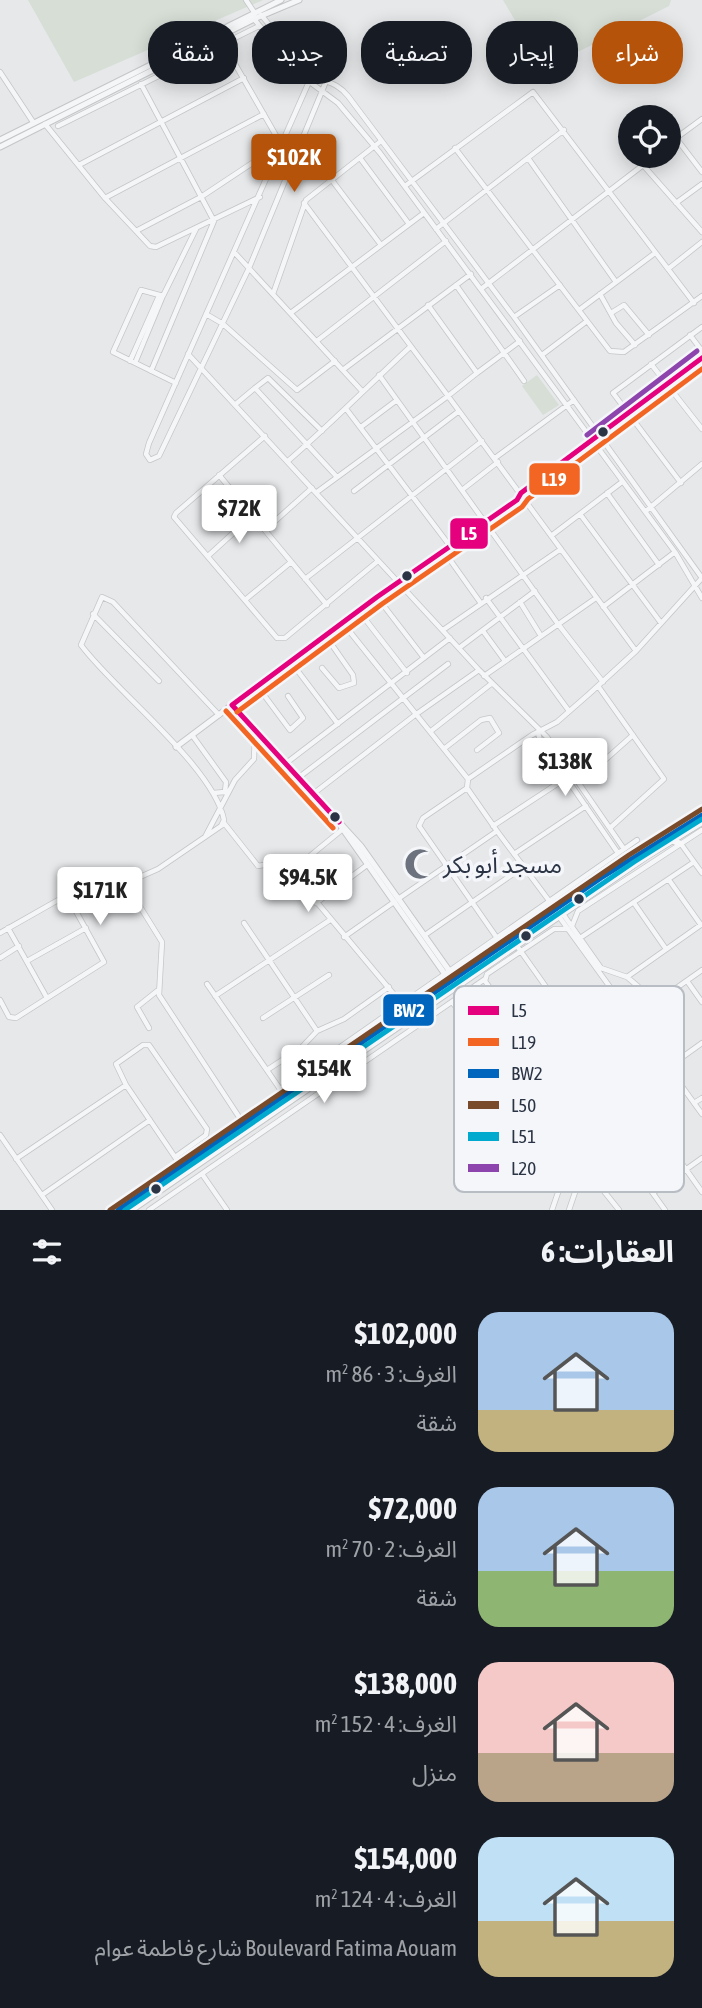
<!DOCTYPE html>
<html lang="ar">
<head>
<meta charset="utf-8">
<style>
  body { margin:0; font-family:"Asap Condensed","Noto Sans Arabic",sans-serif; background:#242831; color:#f1f3f6; direction:rtl; height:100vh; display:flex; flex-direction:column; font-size:26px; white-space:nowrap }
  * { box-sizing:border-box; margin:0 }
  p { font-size:23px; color:#9ea1a6 }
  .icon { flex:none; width:38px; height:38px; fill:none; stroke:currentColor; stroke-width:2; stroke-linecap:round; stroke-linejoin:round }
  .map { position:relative; height:1210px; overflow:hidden; direction:ltr }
  .details { display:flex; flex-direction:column; background:#171b24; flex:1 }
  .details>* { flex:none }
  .banner { position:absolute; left:21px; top:21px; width:662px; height:63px; direction:rtl; display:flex; gap:14px }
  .tools { position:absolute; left:618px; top:105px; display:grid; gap:14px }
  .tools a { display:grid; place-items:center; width:63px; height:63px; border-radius:50%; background:#171b24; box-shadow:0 4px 18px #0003; font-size:35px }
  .price { position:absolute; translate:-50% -60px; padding:0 16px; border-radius:7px; background:#fff; color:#222; font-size:23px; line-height:46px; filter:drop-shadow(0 2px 4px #0008) }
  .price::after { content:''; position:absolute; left:50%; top:42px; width:21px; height:16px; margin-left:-10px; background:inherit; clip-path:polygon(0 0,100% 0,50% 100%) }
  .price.on { background:#b45309; color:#fff }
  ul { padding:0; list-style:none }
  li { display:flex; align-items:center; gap:21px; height:175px; padding:0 28px }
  li span { display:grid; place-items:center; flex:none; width:196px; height:140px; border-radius:21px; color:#555 }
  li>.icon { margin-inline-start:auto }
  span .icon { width:84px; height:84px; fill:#fffc; stroke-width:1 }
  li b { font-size:30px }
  h2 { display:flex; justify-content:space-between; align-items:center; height:84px; padding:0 28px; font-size:30px }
  .tag { padding:0 24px; border-radius:28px; background:#171b24; box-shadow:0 4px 18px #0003; font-size:24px; line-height:63px }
  .tag.on { background:#b45309; color:#fff }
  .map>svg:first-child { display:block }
  .green { fill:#d6ded6 }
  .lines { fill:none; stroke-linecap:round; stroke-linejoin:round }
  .minor-casing { stroke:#c4c6c8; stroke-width:6 }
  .tertiary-casing { stroke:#c4c6c8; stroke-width:7 }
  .secondary-casing { stroke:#c4c6c8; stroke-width:8 }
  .minor { stroke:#f5f6f7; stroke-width:4.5 }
  .tertiary { stroke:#f5f6f7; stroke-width:5 }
  .secondary { stroke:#f8f8f8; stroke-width:6 }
  .bus-1-casing { stroke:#f4f6f9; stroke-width:10 }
  .bus-2-casing { stroke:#f4f6f9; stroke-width:10 }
  .bus-3-casing { stroke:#f4f6f9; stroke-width:10 }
  .bus-4-casing { stroke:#f4f6f9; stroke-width:10 }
  .bus-5-casing { stroke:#f4f6f9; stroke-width:10 }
  .bus-6-casing { stroke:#f4f6f9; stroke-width:10 }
  .bus-1 { stroke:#e5007d; stroke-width:5 }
  .bus-2 { stroke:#f26522; stroke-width:5 }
  .bus-3 { stroke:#0065bd; stroke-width:5 }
  .bus-4 { stroke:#7a4b2a; stroke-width:5 }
  .bus-5 { stroke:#00a9ce; stroke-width:5 }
  .bus-6 { stroke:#8e44ad; stroke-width:5 }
  .bus-dot { fill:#2b3445; stroke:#f4f6f9; stroke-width:2.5 }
  .labels { text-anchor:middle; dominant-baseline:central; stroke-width:7; stroke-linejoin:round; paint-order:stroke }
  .poi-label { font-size:24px; fill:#2b3445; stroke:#f4f6f9; text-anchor:start }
  .key { fill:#f4f6f9; stroke:#b8bcc3; stroke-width:2 }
  .key-label { font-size:19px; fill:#2b3445 }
  .line-badge { stroke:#f4f6f9; stroke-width:2.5 }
  .badge-label { font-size:19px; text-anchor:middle; font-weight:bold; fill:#fff }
</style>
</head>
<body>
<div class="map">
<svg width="702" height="1210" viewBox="0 0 702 1210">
  <rect width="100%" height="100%" fill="#e6e8ea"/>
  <path class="green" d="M28 0H263L74 82Z
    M503 0H671L669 6 544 69Z
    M537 375 559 405 543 415 522 386Z"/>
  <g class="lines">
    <defs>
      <path id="minor" d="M246 0 254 12V19L299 74 338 103 380 153 675 552 702 598
        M261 15C278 33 289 60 311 74 326 83 337 82 348 96L514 317 702 578
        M223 43 282 146
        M0 72 33 122
        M312 75 149 443 146 454 150 460 159 456 249 268 327 79
        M141 84 214 221 151 371
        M45 124 105 198 264 114
        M58 126 259 26
        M676 138 702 172
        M668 144 702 119
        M455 148 610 351 624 352 702 296
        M360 158 409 224
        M528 158 616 282
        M277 160 292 166
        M79 165 244 78
        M643 165 702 232
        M331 179 381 245
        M405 186 533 92 694 303
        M105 198 136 231 201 197 281 144
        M304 203 448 396 477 373 428 305
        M676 203 702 184
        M436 229 564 130
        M136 231 150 246 156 247 260 197
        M234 252 362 391
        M668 269 702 242
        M456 285 524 381
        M481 289 655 156
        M273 294 306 200 381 141
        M600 294 616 323 635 345
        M163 296 141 290 113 352 176 383
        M579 310 655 253
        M292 312 424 213
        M611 313 624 305 649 335
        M206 314 223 324 297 390 335 361
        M514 317 560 285
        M690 335 702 351
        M318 340 446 241
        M188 354 479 670 547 737 624 849
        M542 355 587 321
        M130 361 158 298 163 296 196 229
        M135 363 162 298
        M651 364 702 429
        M344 369 471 274
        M477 373 520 341
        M379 375 558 624 603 682
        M255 388 268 378 322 431
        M237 403 255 388 337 477
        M347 410 450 546
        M361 427 397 400
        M265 436 176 513 174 517 277 638H285L378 561
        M495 458 574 400
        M288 461C331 424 369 385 410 347
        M219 475 327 605
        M681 483 613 393 702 327
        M462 490 498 462
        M354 491 459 411
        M317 492 448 396 636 651
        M607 493 659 565
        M646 511 702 464
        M580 514 661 623
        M265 530 312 488
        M551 536 622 482
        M443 550 480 602
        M208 556 253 515
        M305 579 482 441
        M377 597 424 658
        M486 598 569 711
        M245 600 291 562
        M520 602 541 636
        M603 607 675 552
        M358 610 407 673
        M93 614 159 681
        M342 622 468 779 467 788 497 831
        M443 630 561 549
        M483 631 505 661
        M459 648 535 591
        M291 662 338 724
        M322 668 339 688 354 683 353 675 325 635
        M484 676 596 598
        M598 686 664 779 610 828
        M258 687 290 730 303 718 288 696
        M431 731 491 684
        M538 733 540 740 618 853
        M192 735 226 782 225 792 213 793
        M445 748 481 720 490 718 499 733 477 750
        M285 764 450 638
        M298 778 448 664
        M468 779 532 735 557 722 589 694 636 651 702 578
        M579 783 633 735
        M467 788 423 818 419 826 497 938
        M313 794 415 715 479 670
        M224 823 258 866 269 864 277 871H295
        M493 826 560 782
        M344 828 299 865 295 876 402 1004
        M205 837 235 780 254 759 255 731
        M681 844 702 873
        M514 854 586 806
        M669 880 701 925
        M126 884 162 942 159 995 241 1120
        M398 899 497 831 553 906
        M316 903 367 865
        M634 903 666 949
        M556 904 601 968 627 977 640 988 648 1008 647 1038
        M74 906 158 869 221 826 224 820C214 767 115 691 81 645L102 597 113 602 219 715
        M552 907 702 1114
        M244 923 317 1031
        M572 926 578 911 702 830
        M8 928 47 998
        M568 929H554L487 974 485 981 587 1123
        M0 933 67 895 104 962 16 1018 9 1017 0 1000
        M425 935 523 867
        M344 937 394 902
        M580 938 694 862
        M517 946 590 1049
        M0 958 19 946
        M27 961 86 928
        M627 977 702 924
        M687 981 702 1002
        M207 984 280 1089
        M215 996 330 920
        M452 1002 619 1210
        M648 1008 702 970
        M263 1018 329 975
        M149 1028 137 1007 157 991
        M267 1070 301 1048 317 1031 344 1019 389 987
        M126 1085 116 1064 143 1045H149L207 1129 206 1135 175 1157
        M280 1089 637 840
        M632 1093 702 1192
        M571 1102 611 991
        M694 1103 702 1098
        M605 1111 636 1027
        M598 1117 665 1210
        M0 1135 52 1210
        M564 1142 702 1043
        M488 1149 533 1103
        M16 1159 126 1085 179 1163
        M202 1174 227 1210
        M653 1193 702 1158
        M42 1195 150 1120
        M149 1210 485 979
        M552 1210 572 1152
        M569 1210 584 1166"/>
      <path id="tertiary" d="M0 140 281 0
        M0 147 254 19 299 0
        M517 500 521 493 702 358
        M232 705 361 846 453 976
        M176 747 342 622 517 500 525 498 702 366
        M340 825 449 980"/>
      <path id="secondary" d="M671 840 681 844
        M418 1014 429 1017
        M110 1210 629 855 702 809
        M131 1210 648 855 702 822"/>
    </defs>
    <use href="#minor" class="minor-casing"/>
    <use href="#tertiary" class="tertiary-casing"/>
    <use href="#secondary" class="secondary-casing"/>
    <use href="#minor" class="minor"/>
    <use href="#tertiary" class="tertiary"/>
    <use href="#secondary" class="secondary"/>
    <defs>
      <path id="bus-1" d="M232 705 377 597 517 500 521 493 702 358
        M232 705 339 822"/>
      <path id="bus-2" d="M226 711 333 828
        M237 712 382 604 522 507 528 499 702 369"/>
      <path id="bus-3" d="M118 1210 601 878 702 815"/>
      <path id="bus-4" d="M110 1210 629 855 702 809"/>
      <path id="bus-5" d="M125 1210 634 862 702 819"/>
      <path id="bus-6" d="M587 435 697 351"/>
    </defs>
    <use href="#bus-1" class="bus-1-casing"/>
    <use href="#bus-2" class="bus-2-casing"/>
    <use href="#bus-3" class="bus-3-casing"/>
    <use href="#bus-4" class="bus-4-casing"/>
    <use href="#bus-5" class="bus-5-casing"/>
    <use href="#bus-6" class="bus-6-casing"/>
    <use href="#bus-1" class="bus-1"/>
    <use href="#bus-2" class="bus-2"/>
    <use href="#bus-3" class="bus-3"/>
    <use href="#bus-4" class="bus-4"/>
    <use href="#bus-5" class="bus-5"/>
    <use href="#bus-6" class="bus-6"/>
  </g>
  <defs>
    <symbol id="mosque-bare" viewBox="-9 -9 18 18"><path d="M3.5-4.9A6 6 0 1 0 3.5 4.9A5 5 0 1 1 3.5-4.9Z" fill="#6c737f" stroke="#f4f6f9" stroke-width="2.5" paint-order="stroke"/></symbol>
  </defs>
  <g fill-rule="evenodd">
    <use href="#mosque-bare" x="398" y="842" width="44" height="44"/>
  </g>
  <g class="bus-dot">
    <circle cx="603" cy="432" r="6"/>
    <circle cx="407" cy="576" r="6"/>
    <circle cx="335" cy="817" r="6"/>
    <circle cx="579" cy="899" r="6"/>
    <circle cx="526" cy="936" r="6"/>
    <circle cx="156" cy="1189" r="6"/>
  </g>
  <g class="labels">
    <g class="poi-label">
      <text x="443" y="864">مسجد أبو بكر</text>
    </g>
  </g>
  <rect x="454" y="986" width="230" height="206" rx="10" class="key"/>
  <rect x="468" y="1006" width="31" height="9" fill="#e5007d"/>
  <rect x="468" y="1038" width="31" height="8" fill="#f26522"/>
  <rect x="468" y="1069" width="31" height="9" fill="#0065bd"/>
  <rect x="468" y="1101" width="31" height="8" fill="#7a4b2a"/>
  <rect x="468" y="1132" width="31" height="9" fill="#00a9ce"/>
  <rect x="468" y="1164" width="31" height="8" fill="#8e44ad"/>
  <g class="key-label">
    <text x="511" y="1017">L5</text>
    <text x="511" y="1049">L19</text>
    <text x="511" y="1080">BW2</text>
    <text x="511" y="1112">L50</text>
    <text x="511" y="1143">L51</text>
    <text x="511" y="1175">L20</text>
  </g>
  <g class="line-badge">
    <rect x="528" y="462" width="53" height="34" rx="7" fill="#f26522"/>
    <rect x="449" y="517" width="40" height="33" rx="7" fill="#e5007d"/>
    <rect x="382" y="993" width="53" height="34" rx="7" fill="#0065bd"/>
  </g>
  <g class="badge-label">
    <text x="554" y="486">L19</text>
    <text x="469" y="540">L5</text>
    <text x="409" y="1017">BW2</text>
  </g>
</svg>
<div class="tools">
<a><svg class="icon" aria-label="locate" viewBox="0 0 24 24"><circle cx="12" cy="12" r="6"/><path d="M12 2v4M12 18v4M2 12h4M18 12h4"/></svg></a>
</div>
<b class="price on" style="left:294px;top:194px">$102K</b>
<b class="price" style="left:239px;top:545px">$72K</b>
<b class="price" style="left:565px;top:798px">$138K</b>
<b class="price" style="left:308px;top:914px">$94.5K</b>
<b class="price" style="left:100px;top:927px">$171K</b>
<b class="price" style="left:324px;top:1105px">$154K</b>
<div class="banner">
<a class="tag on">شراء</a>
<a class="tag">إيجار</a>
<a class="tag">تصفية</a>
<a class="tag">جديد</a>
<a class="tag">شقة</a>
</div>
</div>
<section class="details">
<h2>العقارات: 6<svg class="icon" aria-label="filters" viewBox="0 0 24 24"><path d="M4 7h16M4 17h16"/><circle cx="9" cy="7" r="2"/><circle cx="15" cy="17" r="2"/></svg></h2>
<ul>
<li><span style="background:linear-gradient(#a9c7e8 70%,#c2b280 0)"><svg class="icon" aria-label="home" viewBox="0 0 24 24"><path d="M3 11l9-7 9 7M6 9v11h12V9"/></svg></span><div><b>$102,000</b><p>الغرف: 3 · 86 m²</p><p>شقة</p></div></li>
<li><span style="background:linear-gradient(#a9c7e8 60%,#8fb573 0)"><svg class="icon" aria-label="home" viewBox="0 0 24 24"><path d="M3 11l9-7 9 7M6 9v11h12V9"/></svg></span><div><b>$72,000</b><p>الغرف: 2 · 70 m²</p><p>شقة</p></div></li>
<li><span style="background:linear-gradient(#f6c9c9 65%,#b9a48a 0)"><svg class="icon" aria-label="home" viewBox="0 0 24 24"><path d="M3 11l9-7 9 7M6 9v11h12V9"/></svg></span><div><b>$138,000</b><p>الغرف: 4 · 152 m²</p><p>منزل</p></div></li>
<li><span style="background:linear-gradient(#bfe0f5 60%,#c2b280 0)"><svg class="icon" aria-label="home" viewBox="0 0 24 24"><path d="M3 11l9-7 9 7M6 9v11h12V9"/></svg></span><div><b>$154,000</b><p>الغرف: 4 · 124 m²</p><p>Boulevard Fatima Aouam شارع فاطمة عوام</p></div></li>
</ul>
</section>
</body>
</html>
